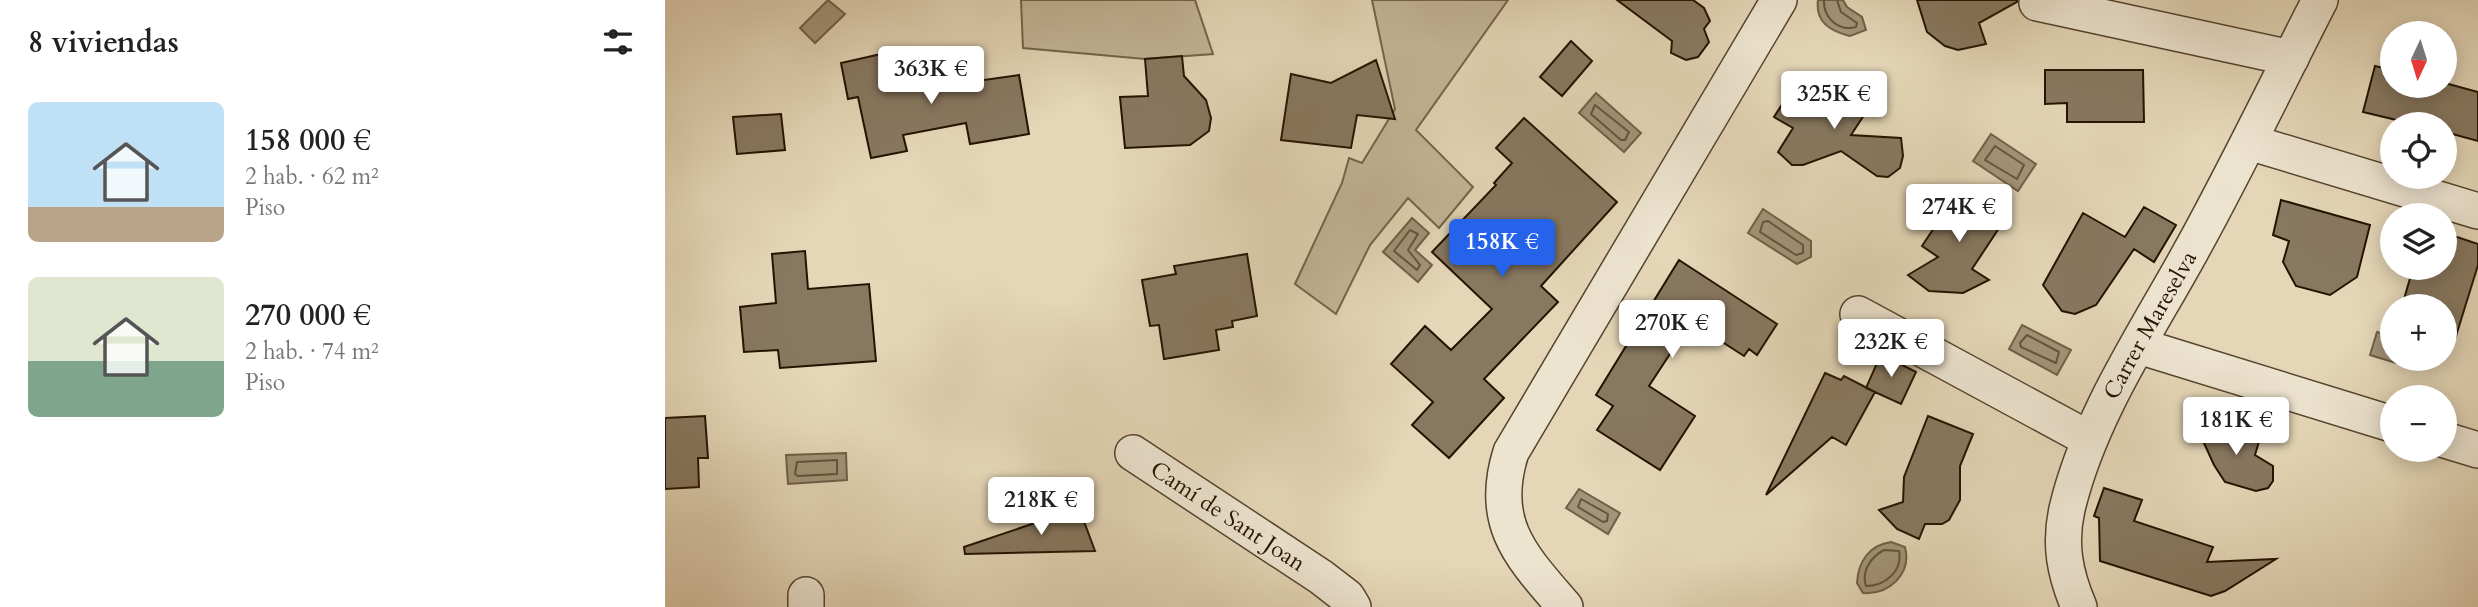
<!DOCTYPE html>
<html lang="es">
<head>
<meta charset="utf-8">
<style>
  body { margin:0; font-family:Cardo,serif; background:#f6f6f6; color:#222; height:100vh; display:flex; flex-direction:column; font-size:26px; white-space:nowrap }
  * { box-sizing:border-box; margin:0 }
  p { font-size:23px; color:#767676 }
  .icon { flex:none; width:38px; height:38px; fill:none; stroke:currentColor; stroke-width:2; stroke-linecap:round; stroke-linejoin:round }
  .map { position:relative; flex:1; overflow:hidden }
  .panel { display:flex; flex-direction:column; background:#fff; width:665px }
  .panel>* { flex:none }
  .needle { width:46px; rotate:184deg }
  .buttons { position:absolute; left:1715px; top:21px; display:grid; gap:14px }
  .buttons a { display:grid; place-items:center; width:77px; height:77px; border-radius:50%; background:#fff; box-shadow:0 4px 18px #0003; font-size:35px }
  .price { position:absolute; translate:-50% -60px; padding:0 16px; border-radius:7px; background:#fff; color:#222; font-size:23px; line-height:46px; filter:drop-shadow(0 2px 4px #0008) }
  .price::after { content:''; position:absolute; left:50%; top:42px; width:21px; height:16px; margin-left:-10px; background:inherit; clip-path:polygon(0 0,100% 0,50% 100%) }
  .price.selected { background:#2563eb; color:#fff }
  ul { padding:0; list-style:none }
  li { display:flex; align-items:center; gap:21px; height:175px; padding:0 28px }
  li span { display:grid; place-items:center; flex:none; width:196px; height:140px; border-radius:10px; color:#555 }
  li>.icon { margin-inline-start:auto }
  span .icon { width:84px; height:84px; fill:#fffc; stroke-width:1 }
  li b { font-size:30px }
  h2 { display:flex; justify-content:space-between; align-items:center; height:84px; padding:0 28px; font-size:30px }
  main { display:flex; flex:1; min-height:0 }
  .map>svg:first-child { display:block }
  .green { fill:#c3b598; stroke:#74644c; stroke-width:2 }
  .water { fill:#a39479; stroke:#706049; stroke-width:2 }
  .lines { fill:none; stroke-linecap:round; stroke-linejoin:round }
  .shore { stroke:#64543d; stroke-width:2 }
  .building { fill:#887860; stroke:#241301; stroke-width:2 }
  .minor-casing { stroke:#54442e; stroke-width:38 }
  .minor { stroke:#ede4d0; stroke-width:35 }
  .labels { text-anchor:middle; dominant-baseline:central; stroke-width:6; stroke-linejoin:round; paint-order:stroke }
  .street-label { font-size:23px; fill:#241301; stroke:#ede4d0 }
</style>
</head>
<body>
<main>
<section class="panel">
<h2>8 viviendas<svg class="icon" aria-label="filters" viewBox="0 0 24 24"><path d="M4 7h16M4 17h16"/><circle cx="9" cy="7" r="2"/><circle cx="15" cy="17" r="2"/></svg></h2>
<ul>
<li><span style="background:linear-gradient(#bfe0f5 75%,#b9a48a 0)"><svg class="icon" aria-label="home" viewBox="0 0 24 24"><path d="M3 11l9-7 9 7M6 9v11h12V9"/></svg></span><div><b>158 000 €</b><p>2 hab. · 62 m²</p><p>Piso</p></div></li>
<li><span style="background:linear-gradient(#dfe7d0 60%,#7fa58c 0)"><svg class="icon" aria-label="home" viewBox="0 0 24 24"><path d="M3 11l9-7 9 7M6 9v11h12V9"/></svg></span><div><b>270 000 €</b><p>2 hab. · 74 m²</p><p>Piso</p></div></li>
</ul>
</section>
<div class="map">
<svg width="1813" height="607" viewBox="0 0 1813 607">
  <rect width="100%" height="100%" fill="#e4d6b7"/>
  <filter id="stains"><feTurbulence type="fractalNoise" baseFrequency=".00286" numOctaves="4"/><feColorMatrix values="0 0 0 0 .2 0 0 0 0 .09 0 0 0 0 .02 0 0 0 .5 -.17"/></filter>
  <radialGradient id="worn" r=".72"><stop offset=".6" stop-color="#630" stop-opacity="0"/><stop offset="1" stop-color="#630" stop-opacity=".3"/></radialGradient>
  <path class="green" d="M356 0H530L548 54 480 59 358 48Z
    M707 0H843L751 130 808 187 774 228 743 198 705 245 671 314 630 284 677 183 684 158 697 163 730 109Z"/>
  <path class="water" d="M163 0 180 14 150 43 135 28Z
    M1153 0H1178L1182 7 1197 17 1201 30 1185 36C1165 31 1150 22 1153 0Z
    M931 93 976 133 959 152 914 113Z
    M1326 134 1371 164 1353 191 1308 161Z
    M1098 209 1146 241V257L1132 264 1083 233Z
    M747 218 764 233 750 250 767 265 753 282 718 252Z
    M1357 325 1406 350 1392 375 1344 349Z
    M1712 332 1727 337V359H1758L1754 370 1705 355Z
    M181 453 182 480 123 484 121 455Z
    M914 489 955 513 943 534 901 508Z
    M1226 542 1240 547C1247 574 1224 595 1198 593L1192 583C1193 562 1204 545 1226 542Z"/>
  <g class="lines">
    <path class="shore" d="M1159 0C1158 17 1173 32 1191 27L1192 23 1176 12 1172 0
      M930 105 964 132 960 140H956L926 114Z
      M1330 146 1359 165 1352 179 1320 160Z
      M1103 221 1138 245V253L1131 255 1095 232 1098 222Z
      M745 230 753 234 743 250 755 265 752 270 729 251Z
      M1362 335 1394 352 1391 363 1356 347 1355 343Z
      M172 460V474L133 476 130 474 132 462Z
      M916 499 943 514 942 521 938 522 913 507Z
      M1219 550 1234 551C1238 571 1220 586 1201 586 1196 571 1206 557 1219 550Z"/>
  </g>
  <path class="building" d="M952 0H1028L1039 8 1045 21 1039 29 1044 42 1033 57 1021 60 1006 53 1007 41Z
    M1252 0H1352V2L1314 23 1321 44 1293 50 1280 46 1262 32Z
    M906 41 927 61 897 96 875 77Z
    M225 52 233 89 246 86 247 90 354 75 364 134 305 144 301 123 238 135 242 151 206 158 193 97 183 99 176 63Z
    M517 56 519 76 541 100 546 118 544 131 525 145 460 148 455 97 483 96 480 59Z
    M711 60 730 119 692 115 686 148 616 140 626 74 666 83Z
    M1710 66 1727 70V86L1780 83 1813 92V141L1780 132V124H1748L1698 112Z
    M1380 70H1478L1479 122H1402V103L1380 104Z
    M1154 79 1203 109 1186 135 1236 138 1238 156 1235 168 1223 177 1212 176 1176 151 1138 165H1127L1113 152 1128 128 1109 117 1129 86 1143 95Z
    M116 114 120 150 72 154 68 117Z
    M859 118 952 202 876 286 893 302 819 379 839 398 784 458 747 425 768 402 726 364 760 326 786 350 827 309 767 252 831 185 829 183 847 163 831 148Z
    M1297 186 1341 215 1344 213 1307 269 1324 280 1298 293 1264 291 1243 275 1273 257 1257 246Z
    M1616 200 1705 225 1692 277 1665 295 1631 286 1618 262 1624 241 1608 235Z
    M1479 207 1511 225 1489 262 1469 249 1431 305 1410 314 1397 311 1378 285 1418 213 1460 237Z
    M1780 233 1813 244V265L1787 349 1780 348V306H1737L1748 268H1780Z
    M140 251 143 289 204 284 211 361 115 368 113 350 79 352 75 307 111 303 107 254Z
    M582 254 592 316 567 321 568 327 551 330 554 350 499 359 494 325 485 326 477 280 511 274 509 266Z
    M1014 260 1112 324 1092 355 1084 349 1079 356 1040 331 1033 343 1018 334 984 386 1030 416 995 470 932 430 948 406 931 395Z
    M1216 354 1251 372 1236 404 1201 388Z
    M1160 373 1176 380 1179 376 1210 392 1181 445 1167 437 1101 495Z
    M40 416 43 458H33L34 487 0 489V418Z
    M1263 416 1308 434 1295 466V500L1284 520 1277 524H1260L1254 539 1232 529 1214 510 1238 502 1239 477Z
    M1528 419 1595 438 1590 455 1608 466V481L1603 488 1591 491 1560 482 1549 465Z
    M1439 488 1477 500 1469 521 1548 547 1542 562 1611 559 1560 591 1546 596 1435 561 1434 518 1429 516Z
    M414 508 430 551 300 554 299 547Z"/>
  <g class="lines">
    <defs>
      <g id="minor">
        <path d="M1372 3 1626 58"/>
        <path d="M1584 142 1813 211"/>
        <path d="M1193 314 1424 439"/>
        <path d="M1474 346 1727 424"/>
        <path d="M1780 440 1813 450"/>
        <path id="s1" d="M468 453 656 577 682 597 688 607"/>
        <path d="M141 595V607"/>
        <path d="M900 607C857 557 823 524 846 452L1114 0"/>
        <path id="s2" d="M1414 607C1400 574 1394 545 1402 509 1424 416 1481 333 1526 251 1572 168 1612 84 1655 0"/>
      </g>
    </defs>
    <use href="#minor" class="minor-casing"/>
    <use href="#minor" class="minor"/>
  </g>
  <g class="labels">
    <g class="street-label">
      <text stroke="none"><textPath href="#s2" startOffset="303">Carrer Mareselva</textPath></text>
      <text stroke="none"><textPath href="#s1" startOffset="114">Camí de Sant Joan</textPath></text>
    </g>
  </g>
  <rect width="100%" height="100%" filter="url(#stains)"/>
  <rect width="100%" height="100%" fill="url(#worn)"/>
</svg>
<div class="buttons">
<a><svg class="needle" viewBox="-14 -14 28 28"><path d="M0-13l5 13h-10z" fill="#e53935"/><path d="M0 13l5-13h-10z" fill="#767676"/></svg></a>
<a><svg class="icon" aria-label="locate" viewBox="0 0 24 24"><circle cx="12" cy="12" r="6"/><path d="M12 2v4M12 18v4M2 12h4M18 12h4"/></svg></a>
<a><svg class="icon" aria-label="layers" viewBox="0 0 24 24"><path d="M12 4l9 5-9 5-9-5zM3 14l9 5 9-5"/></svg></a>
<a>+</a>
<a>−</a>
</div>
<b class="price" style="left:266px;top:106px">363K €</b>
<b class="price" style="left:1169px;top:131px">325K €</b>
<b class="price" style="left:1294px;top:244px">274K €</b>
<b class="price selected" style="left:837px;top:279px">158K €</b>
<b class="price" style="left:1007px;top:360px">270K €</b>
<b class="price" style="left:1226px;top:379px">232K €</b>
<b class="price" style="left:1571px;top:457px">181K €</b>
<b class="price" style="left:376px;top:537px">218K €</b>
</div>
</main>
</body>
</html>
